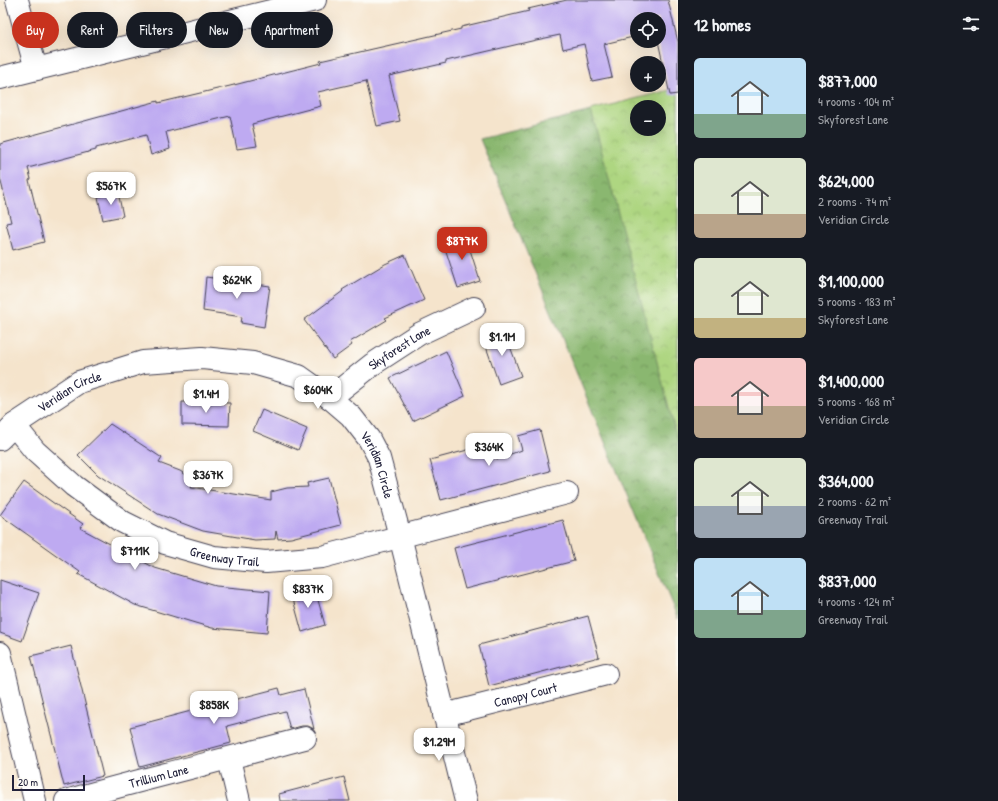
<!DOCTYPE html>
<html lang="en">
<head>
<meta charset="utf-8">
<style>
  body { margin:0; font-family:"Patrick Hand",sans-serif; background:#242831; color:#f1f3f6; height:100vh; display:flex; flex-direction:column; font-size:15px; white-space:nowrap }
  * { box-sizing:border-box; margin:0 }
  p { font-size:13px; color:#9ea1a6 }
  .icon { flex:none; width:22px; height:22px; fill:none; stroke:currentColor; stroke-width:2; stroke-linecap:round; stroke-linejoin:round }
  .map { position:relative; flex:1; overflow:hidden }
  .drawer { display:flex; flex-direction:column; background:#171b24; width:320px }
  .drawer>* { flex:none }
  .top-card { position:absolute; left:12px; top:12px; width:380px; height:36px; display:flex; gap:8px }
  .fabs { position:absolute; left:630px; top:12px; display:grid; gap:8px }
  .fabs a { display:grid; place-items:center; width:36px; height:36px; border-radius:50%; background:#171b24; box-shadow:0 4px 16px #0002; font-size:20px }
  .scale { position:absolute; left:12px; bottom:10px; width:73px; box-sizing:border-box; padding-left:4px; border:2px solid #22223b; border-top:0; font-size:11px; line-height:14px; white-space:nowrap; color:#22223b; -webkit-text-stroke:3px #fdfcf7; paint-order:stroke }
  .price { position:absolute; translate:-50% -34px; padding:0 9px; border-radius:8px; background:#fff; color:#222; font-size:13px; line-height:26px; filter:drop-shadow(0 1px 2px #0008) }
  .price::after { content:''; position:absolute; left:50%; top:24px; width:12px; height:9px; margin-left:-6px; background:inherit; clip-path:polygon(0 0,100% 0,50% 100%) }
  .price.active { background:#c8321e; color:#fff }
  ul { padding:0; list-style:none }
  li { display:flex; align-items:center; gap:12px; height:100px; padding:0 16px }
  li span { display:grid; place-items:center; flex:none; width:112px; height:80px; border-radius:6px; color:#555 }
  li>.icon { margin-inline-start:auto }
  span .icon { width:48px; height:48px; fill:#fffc; stroke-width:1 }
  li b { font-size:17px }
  h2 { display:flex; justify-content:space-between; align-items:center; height:48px; padding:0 16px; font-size:17px }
  .pill { padding:0 14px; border-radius:18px; background:#171b24; box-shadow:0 4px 16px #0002; font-size:14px; line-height:36px }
  .pill.active { background:#c8321e; color:#fff }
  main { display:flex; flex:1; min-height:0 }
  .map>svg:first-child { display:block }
  .forest { fill:url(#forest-crowns); stroke:#566c55; fill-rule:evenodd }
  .park { fill:url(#park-crowns); stroke:#687c5e; fill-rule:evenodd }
  .building { fill:#beaaf1 }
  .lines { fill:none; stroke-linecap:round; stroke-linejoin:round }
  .minor-casing { stroke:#423f51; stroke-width:24 }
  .minor { stroke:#fff; stroke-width:22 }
  .labels { text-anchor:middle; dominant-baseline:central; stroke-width:3; stroke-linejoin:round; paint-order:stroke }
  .street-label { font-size:13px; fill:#22223b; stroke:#fdfcf7 }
</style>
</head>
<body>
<main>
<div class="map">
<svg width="678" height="801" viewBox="0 0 678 801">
  <defs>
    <pattern id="forest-crowns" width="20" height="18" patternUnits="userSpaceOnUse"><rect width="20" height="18" fill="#8ab76f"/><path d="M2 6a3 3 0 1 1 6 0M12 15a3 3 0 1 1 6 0" fill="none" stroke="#70945c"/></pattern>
    <pattern id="park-crowns" width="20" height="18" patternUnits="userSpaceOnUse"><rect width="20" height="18" fill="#aed681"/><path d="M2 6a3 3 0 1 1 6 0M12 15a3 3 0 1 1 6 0" fill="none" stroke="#95b770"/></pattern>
  </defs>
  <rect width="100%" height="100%" fill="#fdfcf7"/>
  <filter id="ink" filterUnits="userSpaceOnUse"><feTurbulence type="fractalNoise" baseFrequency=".025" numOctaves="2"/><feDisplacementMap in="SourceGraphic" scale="8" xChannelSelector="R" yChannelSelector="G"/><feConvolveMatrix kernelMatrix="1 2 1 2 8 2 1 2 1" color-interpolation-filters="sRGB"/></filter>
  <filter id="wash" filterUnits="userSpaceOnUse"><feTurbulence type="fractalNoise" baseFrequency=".012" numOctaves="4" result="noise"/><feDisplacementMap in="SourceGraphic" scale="16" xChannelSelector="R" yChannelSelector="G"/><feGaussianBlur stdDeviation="0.9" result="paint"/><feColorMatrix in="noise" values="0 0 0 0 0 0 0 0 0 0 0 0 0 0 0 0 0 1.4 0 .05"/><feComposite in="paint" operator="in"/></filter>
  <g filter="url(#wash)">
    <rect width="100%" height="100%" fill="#f5e4cc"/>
    <path class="forest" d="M678 89V619L480 139ZM637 107H659V129H637Z"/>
    <path class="park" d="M678 88V442L591 110ZM637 107H659V129H637Z"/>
    <g id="blocks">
      <path class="building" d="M567 0H668L678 42V94L670 95 658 41H659V19H637V36L604 44 612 77 592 81 584 44 563 49 560 35 536 40 446 61V63L389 76 400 121 377 126 366 81 318 92 321 106 252 124 257 146 237 149 230 116 166 132 170 149 151 155 146 135 96 148V150L28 168 31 179 29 180 44 242 13 250 6 223 11 222 0 178V144L158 101V103L230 86 321 63 320 61 461 29V27L529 11 528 9Z
        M118 192 123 216 103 220 98 197Z
        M465 234 480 281 458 288 443 242Z
        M405 255 424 300 385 318 387 320 350 342 352 345 333 359 304 320 343 291 342 290 385 264Z
        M206 277 270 286 264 327 241 323 242 317 203 311Z
        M504 330 521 376 499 384 483 338Z
        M446 351 465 396 413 421 390 378Z
        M182 402 230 403 229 426 182 425Z
        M262 410 307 429 298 450 253 431Z
        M110 424 162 458 159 463 180 471 194 480 191 487 271 500V492L287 488 308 487 307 483 329 478 341 525 291 538 278 539 276 531 275 539 255 540 203 531 158 514 98 475 78 455Z
        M540 430 550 471 441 500 430 460 490 444 497 459 522 450 518 436Z
        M24 482 83 524 80 528 155 568 216 586 270 591 267 633 212 628 135 605 78 574 80 572 0 515Z
        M563 520 574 561 465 589 454 548Z
        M0 580 39 593 22 641 0 633Z
        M314 586 325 625 302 632 291 592Z
        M588 616 599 657 489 686 479 645Z
        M71 646 103 776 64 786 31 656Z
        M279 688 281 695 304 689 314 729 308 726H302L290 729 285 711 227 726 231 743 140 767 130 727Z
        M344 777 350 801H280L279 794Z"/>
    </g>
  </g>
  <g filter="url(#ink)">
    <use href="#blocks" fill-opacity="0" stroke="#423f51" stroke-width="1"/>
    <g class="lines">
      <defs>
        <g id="minor">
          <path d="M17 0 36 69"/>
          <path d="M0 78 315 0"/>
          <path id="s1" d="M330 398 373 364 419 334 474 308"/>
          <path id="s2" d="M14 425 35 451 74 486 123 522 165 543 214 557 266 562 322 557 567 493"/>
          <path id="s3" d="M0 439 14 425 79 382 143 362 202 358 253 363 299 376 330 398 351 416 369 439 379 458 400 536 466 801"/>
          <path d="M0 653 35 801"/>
          <path id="s4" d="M444 715 606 674"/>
          <path d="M229 759 239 801"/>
          <path id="s5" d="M66 801C145 778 225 760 305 738"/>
        </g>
      </defs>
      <use href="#minor" class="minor-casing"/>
      <use href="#minor" class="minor"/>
    </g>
  </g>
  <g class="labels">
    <g class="street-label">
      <text stroke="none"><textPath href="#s1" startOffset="86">Skyforest Lane</textPath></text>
      <text stroke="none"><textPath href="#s3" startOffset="85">Veridian Circle</textPath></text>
      <text stroke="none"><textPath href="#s3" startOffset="445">Veridian Circle</textPath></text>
      <text stroke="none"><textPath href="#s2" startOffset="255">Greenway Trail</textPath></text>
      <text stroke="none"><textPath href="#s4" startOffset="84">Canopy Court</textPath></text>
      <text stroke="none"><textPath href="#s5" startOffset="96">Trillium Lane</textPath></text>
    </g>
  </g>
</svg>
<div class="fabs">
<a><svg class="icon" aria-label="locate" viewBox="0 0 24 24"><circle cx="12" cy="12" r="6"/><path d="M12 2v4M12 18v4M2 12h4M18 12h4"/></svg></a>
<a>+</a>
<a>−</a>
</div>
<div class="scale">20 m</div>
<b class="price" style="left:111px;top:206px">$567K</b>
<b class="price active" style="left:462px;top:261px">$877K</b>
<b class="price" style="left:237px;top:300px">$624K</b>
<b class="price" style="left:502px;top:357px">$1.1M</b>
<b class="price" style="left:318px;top:410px">$604K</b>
<b class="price" style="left:206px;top:414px">$1.4M</b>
<b class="price" style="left:489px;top:467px">$364K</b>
<b class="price" style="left:208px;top:495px">$367K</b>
<b class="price" style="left:135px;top:571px">$711K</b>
<b class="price" style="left:308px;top:609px">$837K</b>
<b class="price" style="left:214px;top:725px">$858K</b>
<b class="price" style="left:439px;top:762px">$1.29M</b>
<div class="top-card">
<a class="pill active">Buy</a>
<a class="pill">Rent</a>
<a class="pill">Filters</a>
<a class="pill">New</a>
<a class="pill">Apartment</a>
</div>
</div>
<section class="drawer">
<h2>12 homes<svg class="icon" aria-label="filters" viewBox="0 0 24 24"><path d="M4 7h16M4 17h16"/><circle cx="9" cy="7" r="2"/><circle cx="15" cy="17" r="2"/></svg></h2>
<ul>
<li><span style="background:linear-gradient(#bfe0f5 70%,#7fa58c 0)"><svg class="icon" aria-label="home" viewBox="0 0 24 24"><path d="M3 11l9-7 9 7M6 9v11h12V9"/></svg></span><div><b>$877,000</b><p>4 rooms · 104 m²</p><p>Skyforest Lane</p></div></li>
<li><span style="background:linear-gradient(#dfe7d0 70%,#b9a48a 0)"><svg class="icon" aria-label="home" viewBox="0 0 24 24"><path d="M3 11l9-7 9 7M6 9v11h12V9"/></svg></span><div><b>$624,000</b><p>2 rooms · 74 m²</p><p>Veridian Circle</p></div></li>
<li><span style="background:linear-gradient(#dfe7d0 75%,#c2b280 0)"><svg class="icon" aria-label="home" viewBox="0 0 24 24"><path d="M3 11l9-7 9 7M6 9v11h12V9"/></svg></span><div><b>$1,100,000</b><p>5 rooms · 183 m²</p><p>Skyforest Lane</p></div></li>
<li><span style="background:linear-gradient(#f6c9c9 60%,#b9a48a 0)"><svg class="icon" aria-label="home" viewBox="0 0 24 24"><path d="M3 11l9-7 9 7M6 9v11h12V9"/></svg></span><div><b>$1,400,000</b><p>5 rooms · 168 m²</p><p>Veridian Circle</p></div></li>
<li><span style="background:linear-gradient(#dfe7d0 60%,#9aa5b1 0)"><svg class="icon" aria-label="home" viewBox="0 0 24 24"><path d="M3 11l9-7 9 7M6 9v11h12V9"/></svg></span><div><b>$364,000</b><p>2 rooms · 62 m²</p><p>Greenway Trail</p></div></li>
<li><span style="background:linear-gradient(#bfe0f5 65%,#7fa58c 0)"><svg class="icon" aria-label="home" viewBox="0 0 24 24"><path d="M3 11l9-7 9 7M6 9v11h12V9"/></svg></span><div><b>$837,000</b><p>4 rooms · 124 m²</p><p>Greenway Trail</p></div></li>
</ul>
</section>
</main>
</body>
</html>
